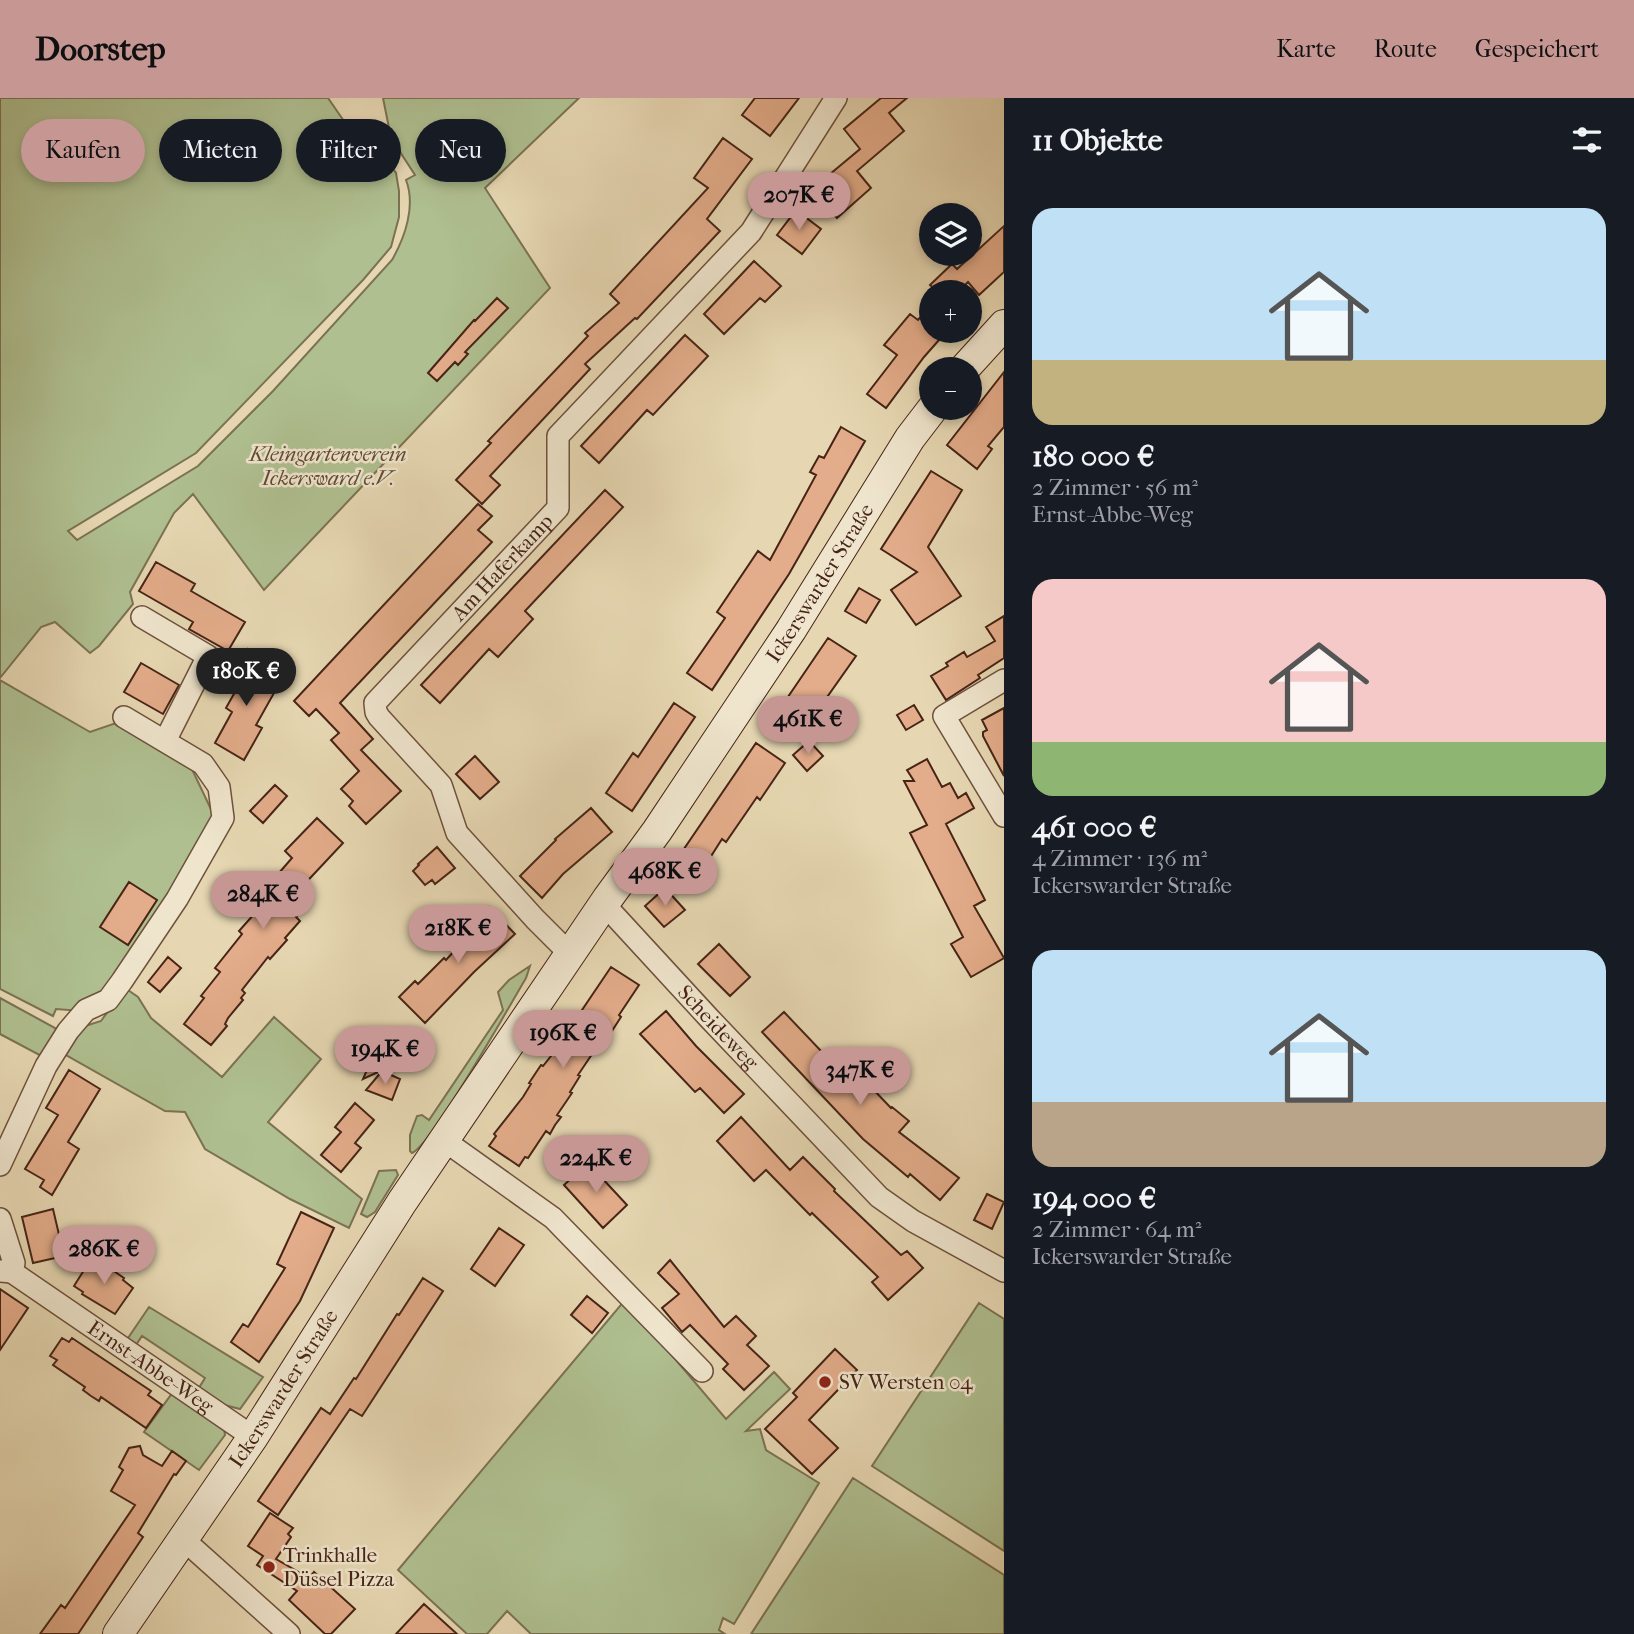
<!DOCTYPE html>
<html lang="de">
<head>
<meta charset="utf-8">
<style>
  body { margin:0; font-family:"IM FELL French Canon",serif; background:#242831; color:#f1f3f6; height:100vh; display:flex; flex-direction:column; font-size:26px; white-space:nowrap }
  * { box-sizing:border-box; margin:0 }
  p { font-size:23px; color:#9ea1a6 }
  .icon { flex:none; width:38px; height:38px; fill:none; stroke:currentColor; stroke-width:2; stroke-linecap:round; stroke-linejoin:round }
  .map { position:relative; flex:1; overflow:hidden }
  .side { display:flex; flex-direction:column; background:#171b24; width:630px }
  .side>* { flex:none }
  .banner { position:absolute; left:21px; top:21px; width:665px; height:63px; display:flex; gap:14px }
  .fabs { position:absolute; left:919px; top:105px; display:grid; gap:14px }
  .fabs a { display:grid; place-items:center; width:63px; height:63px; border-radius:50%; background:#171b24; box-shadow:0 4px 10px #0003; font-size:35px }
  .price { position:absolute; translate:-50% -60px; padding:0 16px; border-radius:24px; background:#c59692; color:#111; font-size:23px; line-height:46px; filter:drop-shadow(0 2px 4px #0008) }
  .price::after { content:''; position:absolute; left:50%; top:42px; width:21px; height:16px; margin-left:-10px; background:inherit; clip-path:polygon(0 0,100% 0,50% 100%) }
  .price.current { background:#222; color:#fff }
  ul { padding:0; list-style:none }
  li { display:grid; align-content:center; gap:14px; height:371px; padding:0 28px }
  li span { display:grid; place-items:center; height:217px; border-radius:21px; color:#555 }
  li>.icon { margin-inline-start:auto }
  span .icon { width:126px; height:126px; fill:#fffc; stroke-width:1 }
  li b { font-size:30px }
  h2 { display:flex; justify-content:space-between; align-items:center; height:84px; padding:0 28px; font-size:30px }
  .tag { padding:0 24px; border-radius:32px; background:#171b24; box-shadow:0 4px 10px #0003; font-size:24px; line-height:63px }
  .tag.current { background:#c59692; color:#111 }
  header { display:flex; align-items:center; gap:42px; box-sizing:border-box; height:98px; padding:0 35px; background:#c59692; color:#111 }
  header strong { font-size:33px }
  nav { display:flex; gap:38px; margin-inline-start:auto; font-size:24px }
  main { display:flex; flex:1; min-height:0 }
  .map>svg:first-child { display:block }
  .green { fill:#afbf90; stroke:#7b7253; stroke-width:2 }
  .building { fill:#e3ac8a; stroke:#472416; stroke-width:2 }
  .lines { fill:none; stroke-linecap:round; stroke-linejoin:round }
  .street-casing { stroke:#6f513d; stroke-width:24 }
  .secondary-casing { stroke:#472416; stroke-width:32 }
  .street { stroke:#efe5cd; stroke-width:21 }
  .secondary { stroke:#efe5cd; stroke-width:30 }
  .poi-dot { fill:#8f2418; stroke:#efe5cd; stroke-width:2.5 }
  .labels { text-anchor:middle; dominant-baseline:central; stroke-width:5; stroke-linejoin:round; paint-order:stroke }
  .park-label { font-size:21px; font-style:italic; fill:#614b34; stroke:#efe5cd }
  .street-label { font-size:21px; fill:#472416; stroke:#efe5cd }
  .poi-label { font-size:21px; fill:#472416; stroke:#efe5cd; text-anchor:start }
</style>
</head>
<body>
<header>
<strong>Doorstep</strong>
<nav><a>Karte</a><a>Route</a><a>Gespeichert</a></nav>
</header>
<main>
<div class="map">
<svg width="1004" height="1536" viewBox="0 0 1004 1536">
  <rect width="100%" height="100%" fill="#e6d7b2"/>
  <filter id="stains"><feTurbulence type="fractalNoise" baseFrequency=".00286" numOctaves="4"/><feColorMatrix values="0 0 0 0 .2 0 0 0 0 .09 0 0 0 0 .02 0 0 0 .5 -.17"/></filter>
  <radialGradient id="worn" r=".72"><stop offset=".6" stop-color="#630" stop-opacity="0"/><stop offset="1" stop-color="#630" stop-opacity=".3"/></radialGradient>
  <path class="green" d="M0 0H328L375 68H391L396 75 399 93V119L391 149 363 182 196 355 68 433 77 442 198 368 273 293 392 162C405 139 416 108 406 82L415 77 391 40 383 0H579L485 90 550 190 264 492 193 396 174 415 130 494 133 506 99 548 90 555 55 524 41 529 0 580Z
    M0 582 90 634 116 625 190 667 218 726 105 900 82 913 56 911 53 918 0 891Z
    M530 868 526 880C510 907 431 1048 412 1055L410 1053V1037L417 1018 422 1017 429 1022 503 912 498 894 509 882Z
    M125 890 138 899 151 920 222 979 274 919 321 961 268 1024 362 1101 349 1130 290 1101 205 1051 185 1014 165 1013 66 957 82 929 101 923Z
    M0 900 55 930 58 936 45 960 0 936Z
    M396 1072 398 1077 375 1114 367 1119 361 1116 379 1073Z
    M625 1202 726 1321 774 1274 790 1291 746 1333 760 1331 766 1352 819 1385 734 1526 723 1520 719 1532 725 1536H531L507 1513 487 1536H467L398 1472Z
    M979 1205 1004 1221V1453L872 1368Z
    M149 1209 263 1279 240 1311 217 1305 197 1293 205 1280 142 1238 134 1250 124 1246Z
    M173 1294 224 1330 225 1337 199 1372 144 1334Z
    M853 1380 1004 1477V1536H751Z"/>
  <path class="building" d="M755 0H799L770 38 742 17Z
    M881 0H907L889 15 904 33 857 73 871 90 837 120 812 91 860 51 844 31Z
    M723 40 752 61 707 121 720 133 637 221 635 220 585 266 590 271 490 378 500 387 482 406 456 382 491 345 488 343 588 238 585 235 619 205 610 196 708 90 694 80Z
    M796 112 821 131 802 156 777 137Z
    M1004 128V174L979 197 968 184 958 194H938L930 187 952 166 957 171Z
    M754 163 781 188 765 204 760 200 724 236 704 216Z
    M497 200 508 210 465 254 468 256 458 267 455 264 437 283 428 275 474 222 475 223Z
    M931 207V233H947L924 259 886 310 867 296 897 257 884 247 910 216 918 222Z
    M685 237 708 258 653 317 647 312 599 365 581 348Z
    M1004 274V329L988 348 992 351 977 371 947 347Z
    M841 329 865 343 789 476 712 592 687 575 725 520 717 514 758 453 770 462 816 377 810 374 819 358 824 360Z
    M931 373 962 392 928 449 961 498 916 527 891 492 917 474 881 451Z
    M605 392 623 409 525 513 533 521 498 559 489 551 440 605 421 587Z
    M478 406 492 418 478 432 492 444 340 605 373 641 361 652 401 693 366 726 349 708 353 703 341 691 359 673 331 642 339 635 316 611 309 618 294 603Z
    M156 464 195 486 191 493 245 524 228 553 189 531 193 524 139 493Z
    M859 490 880 502 866 525 845 513Z
    M1004 518V560L978 577 980 580 946 602 931 578 948 568 946 565 964 554 967 559 995 543 986 529Z
    M828 540 856 558 801 636 775 618Z
    M248 551 272 565 259 587 274 595 256 627 262 630 244 662 215 645 232 614 226 610 248 571 239 567Z
    M141 565 179 587 163 616 124 594Z
    M674 605 695 619 632 713 606 695 633 655 638 659Z
    M914 607 923 622 906 632 897 617Z
    M1004 610V678L983 638V634L987 632 982 622Z
    M809 643 823 658 807 673 793 657Z
    M756 645 785 665 760 702 757 699 726 744 722 741 694 785 671 770Z
    M475 658 499 684 480 701 456 676Z
    M927 661 942 689 950 685 958 700 966 695 974 710 946 726 985 802 974 808 1004 860 971 879 951 846 963 839 910 735 927 727 904 683H914L907 672Z
    M275 687 287 698 263 725 250 713Z
    M591 710 612 734 563 776 542 800 520 778 556 742 555 741Z
    M317 720 343 745 298 793 310 803 296 819 300 823 285 840 287 842 270 861 268 859 242 892 245 895 241 900 243 902 228 920 225 926 227 928 211 947 184 926 204 900 201 898 220 874 215 870 242 836 239 833 256 814 253 812 268 794 265 791 292 760 285 753Z
    M437 749 455 770 435 786 432 782 425 787 413 773 419 767 418 766Z
    M129 784 157 802 128 847 100 829Z
    M665 790 685 812 664 829 645 808Z
    M489 809 515 836 474 874 425 925 399 899 415 883 418 886 444 860 446 862 466 840 461 835Z
    M719 846 750 879 730 898 698 866Z
    M168 859 181 870 160 894 148 884Z
    M611 869 639 887 619 917 621 919 610 936 607 934 578 977 580 978 570 994 572 995 557 1017 561 1019 555 1027 550 1036 546 1033 528 1060 525 1059 519 1068 489 1048 496 1038 494 1036 523 999 531 986 529 985 541 967 543 968 551 958Z
    M666 913 696 948 744 996 724 1015 700 990 695 994 640 936Z
    M784 914 841 974 849 966 891 1010 892 1009 909 1023 899 1034 959 1080 940 1102 910 1076 908 1079 863 1041 762 934Z
    M385 931 416 944 412 952 415 957 363 981Z
    M69 972 100 991 68 1044 79 1051 52 1097 40 1089 44 1082 25 1071 58 1017 46 1010Z
    M382 973 400 981 392 1002 366 992Z
    M355 1005 374 1022 355 1045 361 1050 341 1074 321 1057 341 1034 335 1029Z
    M741 1019 790 1072 803 1059 835 1091 834 1093 901 1157 907 1153 923 1170 888 1202 872 1184 878 1179 812 1115 810 1117 766 1072 754 1083 717 1043Z
    M588 1065 627 1107 603 1130 564 1087Z
    M987 1096 1004 1104 992 1131 974 1122Z
    M53 1111 64 1158 33 1165 22 1119Z
    M301 1114 334 1130 300 1203 259 1264 231 1244 243 1226 248 1229 285 1170 277 1166Z
    M499 1130 524 1147 495 1188 471 1171Z
    M91 1161 103 1170 105 1167 124 1180 123 1182 133 1190 115 1216 82 1196 83 1194 74 1188Z
    M670 1162 724 1229 736 1218 756 1238 747 1247 769 1268 744 1292 723 1271 728 1266 690 1227 682 1234 662 1210 679 1196 658 1175Z
    M423 1180 443 1193 362 1318 350 1311 278 1417 258 1403 321 1310 330 1316 354 1280 356 1281 397 1216 399 1217Z
    M0 1191 28 1210 0 1252Z
    M587 1198 608 1215 592 1235 571 1217Z
    M62 1240 69 1244 72 1240 151 1293 148 1297 162 1307 146 1330 101 1299 99 1303 91 1298 83 1292 85 1289 53 1267 57 1262 50 1258Z
    M835 1251 857 1272 809 1322 838 1350 812 1376 765 1331 797 1299 793 1295Z
    M140 1348 143 1357 162 1368 172 1353 186 1363 176 1377 174 1376 138 1435 143 1439 78 1536H40L61 1507 65 1510 135 1407 111 1393 123 1372 119 1369 129 1350Z
    M270 1415 293 1430 288 1436 291 1439 276 1461 309 1480 314 1474 355 1511 331 1536H325L289 1502 297 1493 257 1467 263 1458 248 1448Z
    M424 1506 457 1536H396Z"/>
  <g class="lines">
    <defs>
      <g id="street">
        <path d="M142 519 208 558 165 643"/>
        <path d="M1004 582 944 618 1004 718"/>
        <path id="s1" d="M604 806 708 919 879 1099 913 1123 1004 1173"/>
        <path id="s2" d="M570 856 535 821 457 735 441 687 379 619 376 614 375 605 558 410V338L751 134 836 0"/>
        <path d="M445 1043 553 1120 702 1273"/>
        <path d="M0 1067 46 968 68 933 86 912 108 902 122 883 177 801 223 720 219 689 203 666 124 619"/>
        <path d="M0 1121 14 1165 12 1174 0 1173"/>
        <path id="s3" d="M12 1174 253 1339"/>
        <path d="M183 1441 289 1536"/>
      </g>
      <g id="secondary">
        <path d="M964 271 1004 227"/>
        <path id="s4" d="M118 1536 253 1339 402 1104 608 800 657 733 791 532 910 340 933 310"/>
      </g>
    </defs>
    <use href="#street" class="street-casing"/>
    <use href="#secondary" class="secondary-casing"/>
    <use href="#street" class="street"/>
    <use href="#secondary" class="secondary"/>
  </g>
  <g class="poi-dot">
    <circle cx="825" cy="1284" r="7"/>
    <circle cx="269" cy="1469" r="7"/>
  </g>
  <g class="labels">
    <g class="park-label">
      <text x="328" y="356">Kleingartenverein<tspan x="328" dy="24">Ickersward e.V.</tspan></text>
    </g>
    <g class="street-label">
      <text stroke="none"><textPath href="#s2" startOffset="509">Am Haferkamp</textPath></text>
      <text stroke="none"><textPath href="#s4" startOffset="1264">Ickerswarder Straße</textPath></text>
      <text stroke="none"><textPath href="#s1" startOffset="168">Scheideweg</textPath></text>
      <text stroke="none"><textPath href="#s3" startOffset="168">Ernst-Abbe-Weg</textPath></text>
      <text stroke="none"><textPath href="#s4" startOffset="296">Ickerswarder Straße</textPath></text>
    </g>
    <g class="poi-label">
      <text x="839" y="1284">SV Wersten 04</text>
      <text x="283" y="1457">Trinkhalle<tspan x="283" dy="24">Düssel Pizza</tspan></text>
    </g>
  </g>
  <rect width="100%" height="100%" filter="url(#stains)"/>
  <rect width="100%" height="100%" fill="url(#worn)"/>
</svg>
<div class="fabs">
<a><svg class="icon" aria-label="layers" viewBox="0 0 24 24"><path d="M12 4l9 5-9 5-9-5zM3 14l9 5 9-5"/></svg></a>
<a>+</a>
<a>−</a>
</div>
<b class="price" style="left:799px;top:134px">207K €</b>
<b class="price current" style="left:246px;top:610px">180K €</b>
<b class="price" style="left:808px;top:658px">461K €</b>
<b class="price" style="left:665px;top:810px">468K €</b>
<b class="price" style="left:263px;top:833px">284K €</b>
<b class="price" style="left:458px;top:867px">218K €</b>
<b class="price" style="left:563px;top:972px">196K €</b>
<b class="price" style="left:385px;top:988px">194K €</b>
<b class="price" style="left:860px;top:1009px">347K €</b>
<b class="price" style="left:596px;top:1097px">224K €</b>
<b class="price" style="left:104px;top:1188px">286K €</b>
<div class="banner">
<a class="tag current">Kaufen</a>
<a class="tag">Mieten</a>
<a class="tag">Filter</a>
<a class="tag">Neu</a>
</div>
</div>
<section class="side">
<h2>11 Objekte<svg class="icon" aria-label="filters" viewBox="0 0 24 24"><path d="M4 7h16M4 17h16"/><circle cx="9" cy="7" r="2"/><circle cx="15" cy="17" r="2"/></svg></h2>
<ul>
<li><span style="background:linear-gradient(#bfe0f5 70%,#c2b280 0)"><svg class="icon" aria-label="home" viewBox="0 0 24 24"><path d="M3 11l9-7 9 7M6 9v11h12V9"/></svg></span><div><b>180 000 €</b><p>2 Zimmer · 56 m²</p><p>Ernst-Abbe-Weg</p></div></li>
<li><span style="background:linear-gradient(#f6c9c9 75%,#8fb573 0)"><svg class="icon" aria-label="home" viewBox="0 0 24 24"><path d="M3 11l9-7 9 7M6 9v11h12V9"/></svg></span><div><b>461 000 €</b><p>4 Zimmer · 136 m²</p><p>Ickerswarder Straße</p></div></li>
<li><span style="background:linear-gradient(#bfe0f5 70%,#b9a48a 0)"><svg class="icon" aria-label="home" viewBox="0 0 24 24"><path d="M3 11l9-7 9 7M6 9v11h12V9"/></svg></span><div><b>194 000 €</b><p>2 Zimmer · 64 m²</p><p>Ickerswarder Straße</p></div></li>
</ul>
</section>
</main>
</body>
</html>
